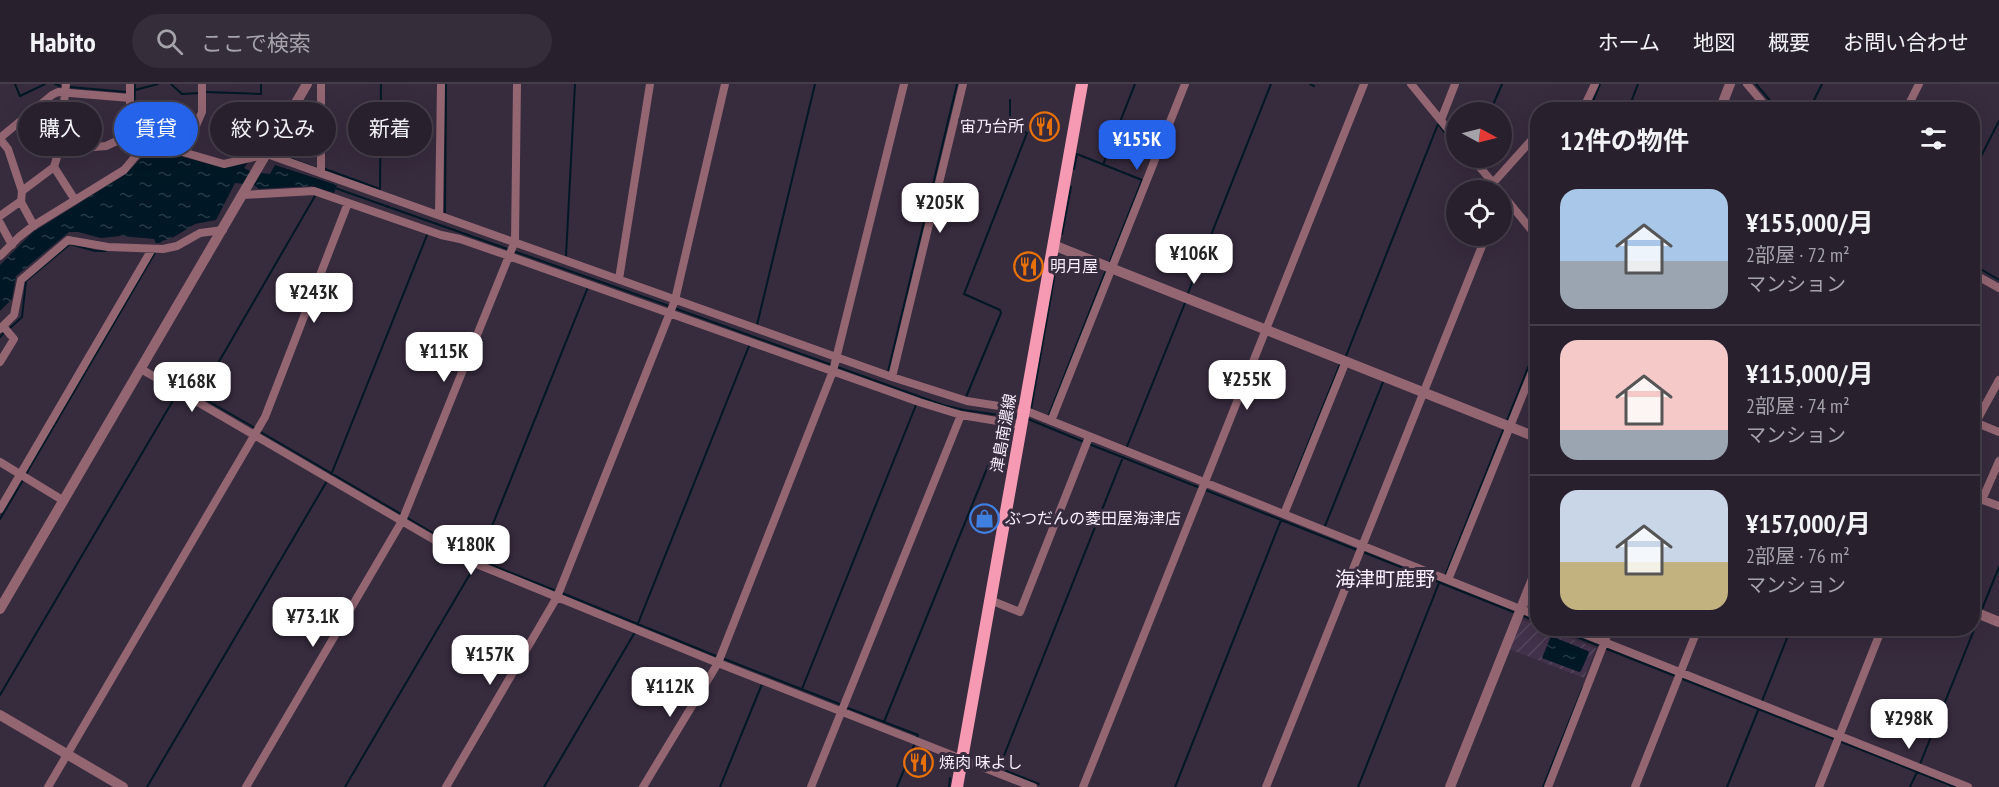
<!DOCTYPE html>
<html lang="ja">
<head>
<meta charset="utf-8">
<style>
  body { margin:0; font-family:"PT Sans Narrow","Noto Sans JP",sans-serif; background:#352d3a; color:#f1f3f6; height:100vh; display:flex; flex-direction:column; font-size:22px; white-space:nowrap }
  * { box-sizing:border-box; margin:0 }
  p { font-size:20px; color:#a5a3aa }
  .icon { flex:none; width:33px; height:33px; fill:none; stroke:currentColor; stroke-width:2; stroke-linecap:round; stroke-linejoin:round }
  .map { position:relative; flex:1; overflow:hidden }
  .details { position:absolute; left:1530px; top:18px; width:450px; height:534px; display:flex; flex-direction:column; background:#29202e; border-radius:24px; box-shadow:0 6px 24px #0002,0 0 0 2px #453e4a }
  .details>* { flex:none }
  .banner { position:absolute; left:18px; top:18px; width:570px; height:54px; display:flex; gap:12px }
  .needle { width:39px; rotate:97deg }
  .buttons { position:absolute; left:1446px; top:18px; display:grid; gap:12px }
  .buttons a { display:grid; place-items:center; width:66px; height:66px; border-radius:50%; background:#29202e; box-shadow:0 6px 24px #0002,0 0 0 2px #453e4a; font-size:30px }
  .price { position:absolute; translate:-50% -51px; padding:0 14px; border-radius:12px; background:#fff; color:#222; font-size:20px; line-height:39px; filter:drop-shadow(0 2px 3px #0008) }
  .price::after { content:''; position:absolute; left:50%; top:36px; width:18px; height:14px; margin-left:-9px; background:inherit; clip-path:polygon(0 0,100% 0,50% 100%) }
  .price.on { background:#2563eb; color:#fff }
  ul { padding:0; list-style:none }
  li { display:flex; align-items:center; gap:18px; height:150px; padding:0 30px }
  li+li { border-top:2px solid #453e4a }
  li span { display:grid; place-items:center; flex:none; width:168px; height:120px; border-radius:18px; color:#555 }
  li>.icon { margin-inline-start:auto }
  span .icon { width:72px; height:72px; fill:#fffc; stroke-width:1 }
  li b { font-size:26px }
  h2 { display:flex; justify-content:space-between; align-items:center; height:72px; padding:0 30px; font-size:26px }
  .chip { padding:0 21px; border-radius:27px; background:#29202e; box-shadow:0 6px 24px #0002,0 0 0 2px #453e4a; font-size:21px; line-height:54px }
  .chip.on { background:#2563eb; color:#fff }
  header { display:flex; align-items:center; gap:36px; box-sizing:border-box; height:84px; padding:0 30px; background:#29202e; border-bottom:2px solid #453e4a }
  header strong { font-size:28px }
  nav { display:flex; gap:33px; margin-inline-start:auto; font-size:21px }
  .search { width:420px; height:54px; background:#352d3a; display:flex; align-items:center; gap:15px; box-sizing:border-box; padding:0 21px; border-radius:33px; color:#a5a3aa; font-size:22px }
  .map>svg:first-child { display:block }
  .industrial { fill:url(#industrial-furrows) }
  .water { fill:url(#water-ripples) }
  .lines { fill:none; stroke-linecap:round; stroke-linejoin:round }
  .stream { stroke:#001825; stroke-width:2 }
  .minor { stroke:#936672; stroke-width:8 }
  .tertiary { stroke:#936672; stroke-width:10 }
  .primary { stroke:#f59ab2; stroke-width:12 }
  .labels { text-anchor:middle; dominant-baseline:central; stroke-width:6; stroke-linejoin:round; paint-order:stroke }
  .poi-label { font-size:16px; fill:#f7effc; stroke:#372b3e; text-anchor:start }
  .street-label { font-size:16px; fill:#f7effc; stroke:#372b3e }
  .quarter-label { font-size:20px; fill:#f7effc; stroke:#372b3e }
</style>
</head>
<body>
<header>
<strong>Habito</strong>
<div class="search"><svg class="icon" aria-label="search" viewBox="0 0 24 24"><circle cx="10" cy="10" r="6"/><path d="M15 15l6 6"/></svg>ここで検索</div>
<nav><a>ホーム</a><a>地図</a><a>概要</a><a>お問い合わせ</a></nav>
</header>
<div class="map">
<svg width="1999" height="703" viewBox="0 0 1999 703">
  <defs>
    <pattern id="industrial-furrows" width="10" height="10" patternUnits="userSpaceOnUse" patternTransform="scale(1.5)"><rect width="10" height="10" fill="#43324b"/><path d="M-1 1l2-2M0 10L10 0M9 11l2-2" fill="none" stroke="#56465d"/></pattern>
    <pattern id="water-ripples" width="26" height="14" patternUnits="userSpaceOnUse" patternTransform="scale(1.5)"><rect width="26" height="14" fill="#001825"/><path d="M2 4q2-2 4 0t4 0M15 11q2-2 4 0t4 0" fill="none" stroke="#263a46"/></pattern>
  </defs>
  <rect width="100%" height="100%" fill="#372b3e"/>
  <path class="industrial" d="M1521 535 1537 541 1538 544 1547 545 1596 564 1584 594 1509 565Z"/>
  <path class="water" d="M162 67 223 84 249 77 244 84 252 88 270 90 275 81 337 101 334 109 312 102 259 105 254 101 235 99 216 136 195 140 174 153 162 157 160 159H156L154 155 121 152 101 154 78 148H69L16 192 12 215 0 227V181L33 148 126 90 145 70Z
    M1551 552 1588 567 1589 569 1581 587 1579 588 1542 574Z"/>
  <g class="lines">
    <path class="stream" d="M15 0 20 12 45 0
      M55 0 60 2
      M171 0 182 10 199 9
      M1310 0 1314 2
      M1600 0 1592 20 1606 26
      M1756 0 1778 26
      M70 3 127 8
      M135 6 158 0
      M206 8 261 10V0
      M1628 26 1638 0
      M1809 26 1822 0
      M1490 28 1502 0
      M134 33 135 0
      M278 65 281 71 316 84
      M1465 74 1468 77
      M1103 81 1135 0
      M325 85 380 105 381 0
      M1074 85 1077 70 1142 96 1110 177
      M1972 90 1999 37
      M335 104 669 222
      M445 128 446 0
      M1062 150 1071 103
      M566 172 575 0
      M1972 180 1999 196
      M1188 209 1271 0
      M674 224 943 321 964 326 1020 334
      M757 241 815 0
      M10 244 22 233 26 197 70 160 95 167H106
      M0 253 4 249
      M1535 266 1538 255
      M1346 272 1438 40 1456 63
      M888 288 957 0
      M181 303 182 302 255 344
      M199 312 315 112
      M966 313 1001 229 1000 226 964 210 1027 49 1010 42V16
      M1031 325 1058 172
      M1048 333 1106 186
      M1028 335 1084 358
      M1506 339 1535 266 1538 267
      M259 347 401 430
      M1089 360 1357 466
      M1126 365 1185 219
      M26 390 156 167
      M331 391 427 151
      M1291 402 1340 280
      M1972 432 1978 417
      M406 433 479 476 554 506
      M0 435 23 396
      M1325 442 1383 298
      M1363 468 1516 529
      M478 477 588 203
      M1445 492 1504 344
      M562 509 716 572
      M1982 525 1999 483
      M1521 531 1538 538
      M637 542 749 262
      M1554 544 1955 703
      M1602 553 1606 544
      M722 574 842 621
      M802 605 916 321
      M0 611 178 308
      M1762 617 1791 544
      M848 624 918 651 917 653
      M884 638 988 382 1005 389
      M1920 680 1978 536
      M952 683 953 676
      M1039 700 999 684 1123 373
      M147 703 327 397
      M345 703 474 483
      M544 703 635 548
      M720 703 762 600
      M897 703 915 659
      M949 703 950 694
      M1175 703 1281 436
      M1358 703 1439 499
      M1543 703 1583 603
      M1727 703 1759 624
      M1910 703 1917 688"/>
    <path class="minor" d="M321 0V89
      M1411 0 1456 55
      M1595 0 1585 21 1597 26
      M1747 0 1769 26
      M130 14V0
      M1906 26 1919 0
      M1441 36 1455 0
      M0 54 52 11 58 8 130 14V51L139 55 145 61 162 62 224 80 267 70 892 293 967 317 1024 326 1538 532
      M0 55 8 65 22 107
      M59 66 106 62 130 51
      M185 67 202 28V0
      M1472 74 1499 106
      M54 83 75 116
      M1493 99 1538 49
      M1502 110 1538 154
      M243 111 314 107 441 151 460 155 509 172 919 318 961 331 1021 341
      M439 131 441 0
      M0 132 21 117
      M0 139 12 161
      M34 142 21 118 22 107 54 83 59 66 66 0
      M0 172 19 153 33 142 124 86 145 61
      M1972 189 1999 204
      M619 195 650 0
      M0 245 14 231 21 196 68 156 108 163 163 165 177 162 200 149 223 146
      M0 278 14 255 3 242
      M141 285 474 479 718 579 1033 703
      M892 293 963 0
      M1051 337 1185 0
      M1972 337 1999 348
      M1976 338 1999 296
      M0 378 64 417
      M1972 412 1999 422
      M1982 416 1999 377
      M0 425 152 165
      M1284 430 1346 277
      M1448 496 1538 273
      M990 516 1020 528 1089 353
      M1569 544 1968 703
      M48 703 265 333 348 119
      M246 703 402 437 515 157 517 0
      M446 703 557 513 675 216 725 0
      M643 703 718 579 833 287 904 0
      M811 703 961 331
      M1083 703 1364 0
      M1266 703 1486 152
      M1548 703 1610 544
      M1635 703 1698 544
      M1819 703 1882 544"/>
    <path class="tertiary" d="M1720 26 1730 0
      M1053 161 1538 354
      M0 525 307 0
      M1972 527 1999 538
      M0 631 123 703
      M1450 703 1538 482"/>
    <path class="primary" d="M957 703 1082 0"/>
  </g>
  <defs>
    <symbol id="restaurant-ring" viewBox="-11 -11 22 22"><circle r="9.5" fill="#372b3e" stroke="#e8710a" stroke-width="1.5"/><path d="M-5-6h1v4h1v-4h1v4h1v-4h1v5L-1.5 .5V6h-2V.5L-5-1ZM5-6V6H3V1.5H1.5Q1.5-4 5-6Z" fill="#e8710a"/></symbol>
    <symbol id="shop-ring" viewBox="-11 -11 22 22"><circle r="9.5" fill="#372b3e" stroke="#3f7fe0" stroke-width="1.5"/><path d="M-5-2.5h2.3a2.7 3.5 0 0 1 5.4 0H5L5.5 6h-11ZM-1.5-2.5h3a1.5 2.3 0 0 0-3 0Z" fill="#3f7fe0"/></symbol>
  </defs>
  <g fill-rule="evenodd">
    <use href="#restaurant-ring" x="1028" y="26" width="33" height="33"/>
    <use href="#restaurant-ring" x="1012" y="166" width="33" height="33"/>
    <use href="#shop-ring" x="968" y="418" width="33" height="33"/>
    <use href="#restaurant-ring" x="902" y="662" width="33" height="33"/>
  </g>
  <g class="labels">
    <g class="poi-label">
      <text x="1024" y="42" text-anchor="end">宙乃台所</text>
      <text x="1050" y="182">明月屋</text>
      <text x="1005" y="434">ぶつだんの菱田屋海津店</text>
      <text x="939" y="678">焼肉 味よし</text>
    </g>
    <g class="street-label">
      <text transform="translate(1003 349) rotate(-80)">津島南濃線</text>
    </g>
    <g class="quarter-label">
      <text x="1385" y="495">海津町鹿野</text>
    </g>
  </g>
</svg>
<div class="buttons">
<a><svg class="needle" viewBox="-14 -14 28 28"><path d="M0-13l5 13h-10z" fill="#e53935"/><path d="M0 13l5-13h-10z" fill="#a5a3aa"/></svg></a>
<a><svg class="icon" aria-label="locate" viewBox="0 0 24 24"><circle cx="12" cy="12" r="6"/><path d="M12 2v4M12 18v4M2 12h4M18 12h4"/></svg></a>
</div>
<b class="price on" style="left:1137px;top:87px">¥155K</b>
<b class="price" style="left:940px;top:150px">¥205K</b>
<b class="price" style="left:1194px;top:201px">¥106K</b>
<b class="price" style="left:314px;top:240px">¥243K</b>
<b class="price" style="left:444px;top:299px">¥115K</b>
<b class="price" style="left:1247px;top:327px">¥255K</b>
<b class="price" style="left:192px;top:329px">¥168K</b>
<b class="price" style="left:471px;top:492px">¥180K</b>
<b class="price" style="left:313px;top:564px">¥73.1K</b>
<b class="price" style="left:490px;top:602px">¥157K</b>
<b class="price" style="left:670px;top:634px">¥112K</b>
<b class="price" style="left:1909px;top:666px">¥298K</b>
<div class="banner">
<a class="chip">購入</a>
<a class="chip on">賃貸</a>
<a class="chip">絞り込み</a>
<a class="chip">新着</a>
</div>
<section class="details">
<h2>12件の物件<svg class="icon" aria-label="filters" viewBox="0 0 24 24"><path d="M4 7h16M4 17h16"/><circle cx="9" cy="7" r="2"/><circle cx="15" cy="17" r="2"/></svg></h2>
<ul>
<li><span style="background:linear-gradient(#a9c7e8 60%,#9aa5b1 0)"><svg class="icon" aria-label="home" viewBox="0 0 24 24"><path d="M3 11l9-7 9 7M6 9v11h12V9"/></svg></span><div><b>¥155,000/月</b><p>2部屋 · 72 m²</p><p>マンション</p></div></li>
<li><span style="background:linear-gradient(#f6c9c9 75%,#9aa5b1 0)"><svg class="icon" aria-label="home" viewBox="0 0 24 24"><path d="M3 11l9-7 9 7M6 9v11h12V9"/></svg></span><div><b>¥115,000/月</b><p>2部屋 · 74 m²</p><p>マンション</p></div></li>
<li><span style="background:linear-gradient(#c9d6e8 60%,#c2b280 0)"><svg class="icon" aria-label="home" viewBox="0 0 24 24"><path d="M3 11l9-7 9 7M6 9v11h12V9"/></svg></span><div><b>¥157,000/月</b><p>2部屋 · 76 m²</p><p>マンション</p></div></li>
</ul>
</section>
</div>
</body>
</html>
